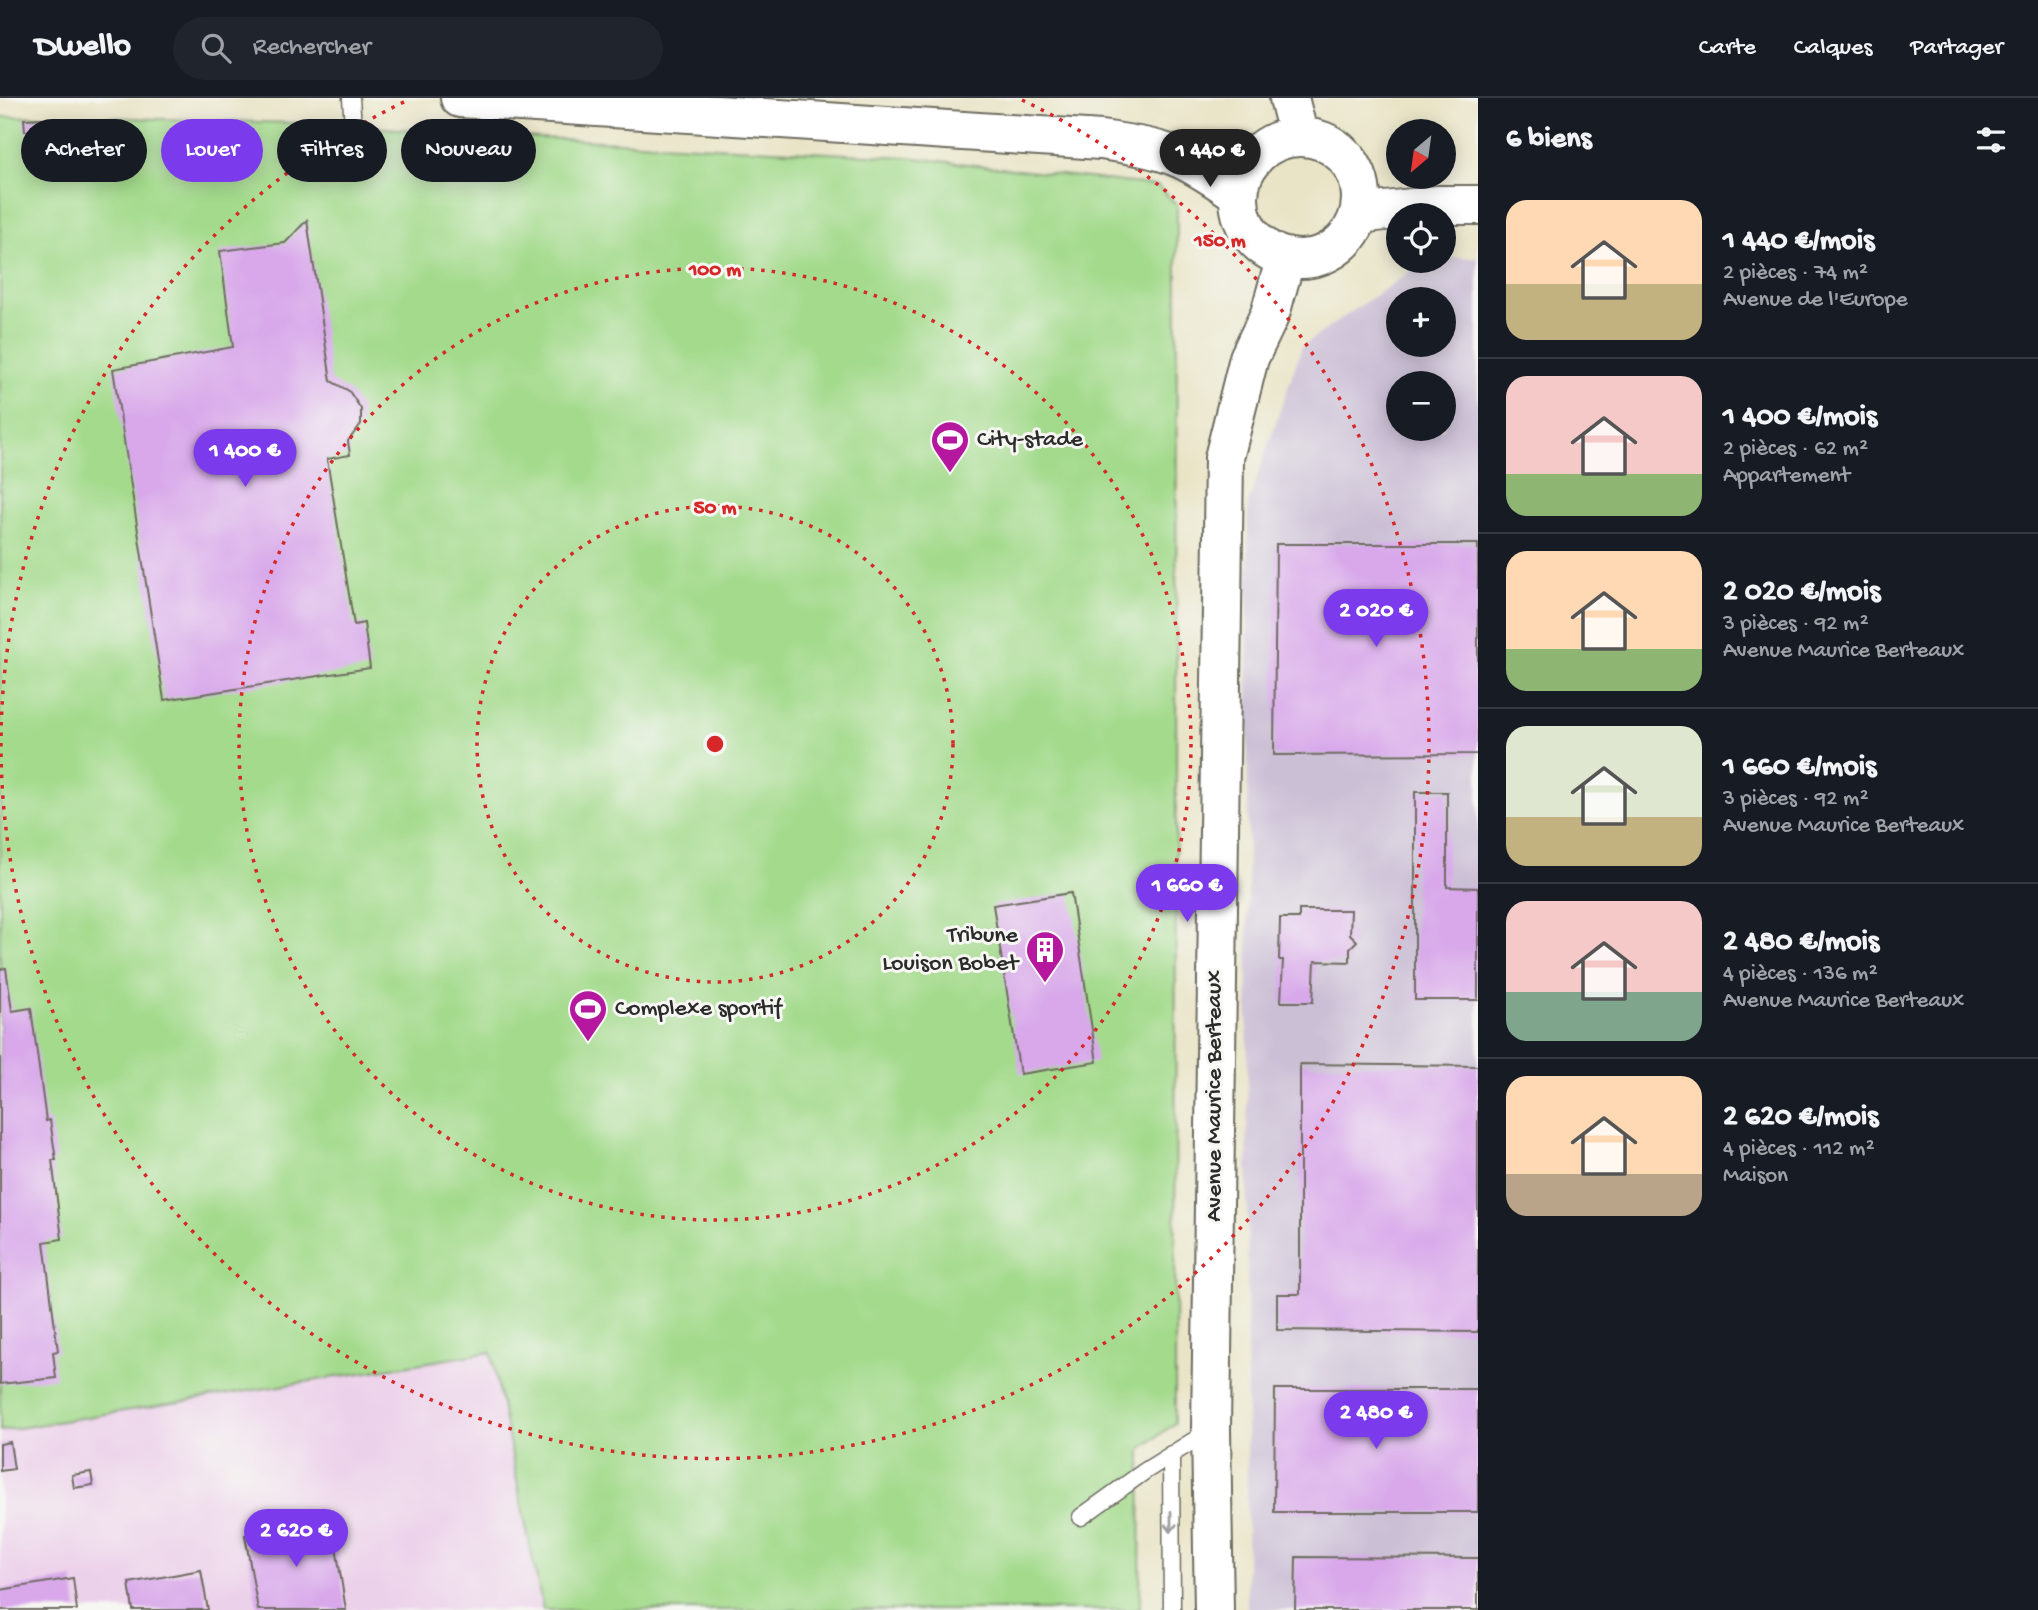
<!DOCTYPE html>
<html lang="fr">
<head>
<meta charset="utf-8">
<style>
  body { margin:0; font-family:"Gochi Hand",sans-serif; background:#20242c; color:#f1f3f6; height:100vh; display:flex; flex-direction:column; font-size:26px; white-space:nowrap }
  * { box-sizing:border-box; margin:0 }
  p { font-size:23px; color:#9ea1a6 }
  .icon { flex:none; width:38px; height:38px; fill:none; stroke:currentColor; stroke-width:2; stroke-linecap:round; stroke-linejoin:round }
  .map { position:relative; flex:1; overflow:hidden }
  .side { display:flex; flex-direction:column; background:#171b24; width:560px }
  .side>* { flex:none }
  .banner { position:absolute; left:21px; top:21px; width:665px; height:63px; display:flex; gap:14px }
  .needle { width:46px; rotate:209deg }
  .tools { position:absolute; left:1386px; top:21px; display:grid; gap:14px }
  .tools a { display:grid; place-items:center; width:70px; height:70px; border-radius:50%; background:#171b24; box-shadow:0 4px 18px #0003; font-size:35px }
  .price { position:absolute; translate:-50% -60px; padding:0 16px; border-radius:24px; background:#7c3aed; color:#fff; font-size:23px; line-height:46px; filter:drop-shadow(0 2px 4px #0008) }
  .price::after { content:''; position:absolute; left:50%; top:42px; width:21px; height:16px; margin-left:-10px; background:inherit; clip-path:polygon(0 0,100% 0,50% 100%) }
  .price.current { background:#222; color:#fff }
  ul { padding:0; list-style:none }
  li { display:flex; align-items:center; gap:21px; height:175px; padding:0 28px }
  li+li { border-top:2px solid #363941 }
  li span { display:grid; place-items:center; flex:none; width:196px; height:140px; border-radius:21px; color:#555 }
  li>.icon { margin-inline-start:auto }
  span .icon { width:84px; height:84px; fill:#fffc; stroke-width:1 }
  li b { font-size:30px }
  h2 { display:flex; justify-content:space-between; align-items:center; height:84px; padding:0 28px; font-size:30px }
  .tag { padding:0 24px; border-radius:32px; background:#171b24; box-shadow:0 4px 18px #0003; font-size:24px; line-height:63px }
  .tag.current { background:#7c3aed; color:#fff }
  header { display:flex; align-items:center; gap:42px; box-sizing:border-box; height:98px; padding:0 35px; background:#171b24; border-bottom:2px solid #363941 }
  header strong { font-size:33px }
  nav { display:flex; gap:38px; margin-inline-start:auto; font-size:24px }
  .search { width:490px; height:63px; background:#20242c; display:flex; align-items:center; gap:18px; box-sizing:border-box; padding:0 24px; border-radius:38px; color:#9ea1a6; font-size:26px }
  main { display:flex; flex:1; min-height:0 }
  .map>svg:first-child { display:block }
  .built { fill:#ecd1ea }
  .industrial { fill:#cbbfd5; fill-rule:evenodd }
  .green { fill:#a3da8b; stroke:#67825b; stroke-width:2 }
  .building { fill:#d8a8ea }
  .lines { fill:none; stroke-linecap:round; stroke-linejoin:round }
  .lane-casing { stroke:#6e6c61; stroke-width:19 }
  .secondary-casing { stroke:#6e6c61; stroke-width:42 }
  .lane { stroke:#fff; stroke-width:16 }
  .secondary { stroke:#fff; stroke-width:38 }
  .oneway { stroke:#a0a0a0 }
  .ring { fill:none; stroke:#d62828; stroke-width:3.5; stroke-dasharray:3.5 7 }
  .labels { text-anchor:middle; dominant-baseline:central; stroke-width:6; stroke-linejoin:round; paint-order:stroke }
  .poi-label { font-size:24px; fill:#2b2b2b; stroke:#f6f6f2; text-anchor:start }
  .street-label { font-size:24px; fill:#2b2b2b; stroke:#f6f6f2 }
  .centre { fill:#d62828; stroke:#f6f6f2; stroke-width:3.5 }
  .ring-label { font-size:21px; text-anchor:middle; font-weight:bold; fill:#d62828; stroke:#f6f6f2; stroke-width:6; stroke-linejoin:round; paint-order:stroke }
</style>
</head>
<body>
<header>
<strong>Dwello</strong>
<div class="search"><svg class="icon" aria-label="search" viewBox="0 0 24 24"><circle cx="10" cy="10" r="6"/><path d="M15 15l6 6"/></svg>Rechercher</div>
<nav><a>Carte</a><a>Calques</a><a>Partager</a></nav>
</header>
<main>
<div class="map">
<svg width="1478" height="1512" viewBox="0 0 1478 1512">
  <rect width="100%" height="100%" fill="#f6f6f2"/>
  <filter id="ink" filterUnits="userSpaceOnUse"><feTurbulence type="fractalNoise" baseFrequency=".0143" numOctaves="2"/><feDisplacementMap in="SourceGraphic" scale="14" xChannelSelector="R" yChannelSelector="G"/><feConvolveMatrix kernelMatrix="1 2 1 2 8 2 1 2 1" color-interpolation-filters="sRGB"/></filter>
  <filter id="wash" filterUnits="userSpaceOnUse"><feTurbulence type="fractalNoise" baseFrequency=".00686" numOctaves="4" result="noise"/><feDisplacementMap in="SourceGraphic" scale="28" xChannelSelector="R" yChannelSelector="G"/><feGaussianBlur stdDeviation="1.57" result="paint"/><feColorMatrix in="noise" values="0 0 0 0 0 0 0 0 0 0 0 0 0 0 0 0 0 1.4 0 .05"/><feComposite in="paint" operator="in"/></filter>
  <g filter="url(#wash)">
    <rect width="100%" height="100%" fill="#e9e4c6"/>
    <path class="built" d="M491 1254 543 1512H0V1333Z"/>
    <path class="industrial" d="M1444 159 1478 160V1512H1247L1248 406 1302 248 1425 163H1444ZM1398 201H1444V247H1398ZM1398 285H1444V331H1398Z"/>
    <path class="green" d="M65 18 328 26 482 37 906 59 1158 88 1177 107 1175 1325 1141 1351 1140 1512H543L491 1254 0 1333V19Z"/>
    <g id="blocks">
      <path class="building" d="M43 20V33H25L24 21Z
        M307 122 331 283 349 293 361 311V326L348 343 350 357 327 361 354 527 364 525 370 570 164 602 113 271 233 249 220 153 285 145Z
        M1276 446H1478V656L1274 657Z
        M1415 694H1447V789L1478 790V902H1415Z
        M1071 795 1097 964 1020 976 993 807Z
        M1299 812H1351L1350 836 1357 843 1350 850V864L1315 863 1313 904H1281L1283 862H1279L1280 820H1299Z
        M6 870 12 913 31 910 46 1023 50 1022 56 1062H52L62 1141 44 1144 58 1253 53 1254 56 1280 0 1286V871Z
        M1300 966 1478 968V1234L1277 1232V1196H1300Z
        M1275 1291H1478V1414H1274Z
        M10 1344 14 1371 0 1373V1346Z
        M91 1374 93 1387 74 1390 72 1377Z
        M332 1423 346 1512H258L245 1437Z
        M1296 1459 1478 1460V1512H1295Z
        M201 1472 208 1512H133L129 1485Z
        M73 1480 77 1512H0V1492Z"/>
    </g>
  </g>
  <g filter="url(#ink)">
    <use href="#blocks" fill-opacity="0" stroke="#6e6c61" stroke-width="2"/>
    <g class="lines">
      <defs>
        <path id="lane" d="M351 0 356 70
          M1171 1356 1172 1512
          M1081 1419 1145 1373 1209 1333"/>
        <path id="secondary" d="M460 0 1101 42C1127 46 1153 49 1177 59 1199 68 1219 83 1239 96
          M1289 0 1299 39
          M1239 100a61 61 0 1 1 122 0a61 61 0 1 1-122 0Z
          M1359 116 1438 107H1478
          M1214 1512 1211 1332 1224 360 1249 260 1270 216 1286 159"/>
      </defs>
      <use href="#lane" class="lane-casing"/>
      <use href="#secondary" class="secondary-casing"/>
      <use href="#lane" class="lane"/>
      <use href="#secondary" class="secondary"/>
    </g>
    <defs><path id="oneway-shaft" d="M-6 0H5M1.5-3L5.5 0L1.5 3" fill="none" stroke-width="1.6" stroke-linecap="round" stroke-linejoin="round" transform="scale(1.75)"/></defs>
    <use class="oneway" href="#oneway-shaft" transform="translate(1171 1424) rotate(90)"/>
  </g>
  <g class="ring">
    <circle cx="715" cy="646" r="238"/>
    <circle cx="715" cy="646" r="476"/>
    <path d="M1022 2A714 714 0 1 1 408 2"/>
  </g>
  <defs>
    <symbol id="stadium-pin" viewBox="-11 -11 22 30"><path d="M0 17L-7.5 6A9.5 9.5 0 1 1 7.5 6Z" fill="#b5179e" stroke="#f6f6f2"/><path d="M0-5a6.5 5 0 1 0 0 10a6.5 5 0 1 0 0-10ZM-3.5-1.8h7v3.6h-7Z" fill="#fff"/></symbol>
    <symbol id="building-pin" viewBox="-11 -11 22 30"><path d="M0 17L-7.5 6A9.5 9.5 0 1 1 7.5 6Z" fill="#b5179e" stroke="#f6f6f2"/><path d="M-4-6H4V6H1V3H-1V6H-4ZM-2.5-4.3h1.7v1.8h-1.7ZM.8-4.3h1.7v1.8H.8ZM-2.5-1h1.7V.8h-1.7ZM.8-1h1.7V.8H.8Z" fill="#fff"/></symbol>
  </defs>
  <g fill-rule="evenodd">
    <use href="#stadium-pin" x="928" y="320" width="44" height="60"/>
    <use href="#building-pin" x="1023" y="830" width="44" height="60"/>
    <use href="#stadium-pin" x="566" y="889" width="44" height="60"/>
  </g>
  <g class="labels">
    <g class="poi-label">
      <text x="977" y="342">City-stade</text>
      <text x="1018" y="838" text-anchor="end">Tribune<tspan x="1018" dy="28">Louison Bobet</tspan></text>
      <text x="615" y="911">Complexe sportif</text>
    </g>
    <g class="street-label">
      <text transform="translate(1215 998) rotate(-90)">Avenue Maurice Berteaux</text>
    </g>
  </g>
  <circle cx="715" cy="646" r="10" class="centre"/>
  <g class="ring-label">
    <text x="1220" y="148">150 m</text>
    <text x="715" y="177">100 m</text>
    <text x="715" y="415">50 m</text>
  </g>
</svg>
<div class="tools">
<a><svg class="needle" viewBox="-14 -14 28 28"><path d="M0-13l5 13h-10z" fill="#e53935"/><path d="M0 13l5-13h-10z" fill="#9ea1a6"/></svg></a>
<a><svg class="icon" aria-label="locate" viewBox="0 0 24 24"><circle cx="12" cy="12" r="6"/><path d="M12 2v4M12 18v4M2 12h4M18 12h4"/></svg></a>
<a>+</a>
<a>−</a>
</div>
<b class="price current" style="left:1210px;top:91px">1 440 €</b>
<b class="price" style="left:245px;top:391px">1 400 €</b>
<b class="price" style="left:1376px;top:551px">2 020 €</b>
<b class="price" style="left:1187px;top:826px">1 660 €</b>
<b class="price" style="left:1376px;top:1353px">2 480 €</b>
<b class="price" style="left:296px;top:1471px">2 620 €</b>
<div class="banner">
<a class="tag">Acheter</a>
<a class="tag current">Louer</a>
<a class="tag">Filtres</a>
<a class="tag">Nouveau</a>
</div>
</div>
<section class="side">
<h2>6 biens<svg class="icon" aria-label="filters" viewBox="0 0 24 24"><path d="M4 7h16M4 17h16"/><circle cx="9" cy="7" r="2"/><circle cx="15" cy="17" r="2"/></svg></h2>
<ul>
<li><span style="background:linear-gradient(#ffd9b3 60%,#c2b280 0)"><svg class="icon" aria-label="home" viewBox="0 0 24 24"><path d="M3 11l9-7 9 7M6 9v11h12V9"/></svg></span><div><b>1 440 €/mois</b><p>2 pièces · 74 m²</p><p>Avenue de l'Europe</p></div></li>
<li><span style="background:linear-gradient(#f6c9c9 70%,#8fb573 0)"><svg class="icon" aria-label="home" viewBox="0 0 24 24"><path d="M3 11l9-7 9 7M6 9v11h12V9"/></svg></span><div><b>1 400 €/mois</b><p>2 pièces · 62 m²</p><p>Appartement</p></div></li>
<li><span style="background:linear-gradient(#ffd9b3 70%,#8fb573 0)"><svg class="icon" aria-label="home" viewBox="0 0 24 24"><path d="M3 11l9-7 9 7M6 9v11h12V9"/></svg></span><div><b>2 020 €/mois</b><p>3 pièces · 92 m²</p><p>Avenue Maurice Berteaux</p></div></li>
<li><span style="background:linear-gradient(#dfe7d0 65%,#c2b280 0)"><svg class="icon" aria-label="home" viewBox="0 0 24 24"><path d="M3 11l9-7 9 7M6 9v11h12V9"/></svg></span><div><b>1 660 €/mois</b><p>3 pièces · 92 m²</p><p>Avenue Maurice Berteaux</p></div></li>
<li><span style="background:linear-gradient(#f6c9c9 65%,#7fa58c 0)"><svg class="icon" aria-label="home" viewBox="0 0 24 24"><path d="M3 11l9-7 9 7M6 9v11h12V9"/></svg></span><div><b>2 480 €/mois</b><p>4 pièces · 136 m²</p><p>Avenue Maurice Berteaux</p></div></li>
<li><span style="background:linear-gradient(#ffd9b3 70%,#b9a48a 0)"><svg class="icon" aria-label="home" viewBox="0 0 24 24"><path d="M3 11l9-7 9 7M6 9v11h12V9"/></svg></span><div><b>2 620 €/mois</b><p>4 pièces · 112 m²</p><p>Maison</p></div></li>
</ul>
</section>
</main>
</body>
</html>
